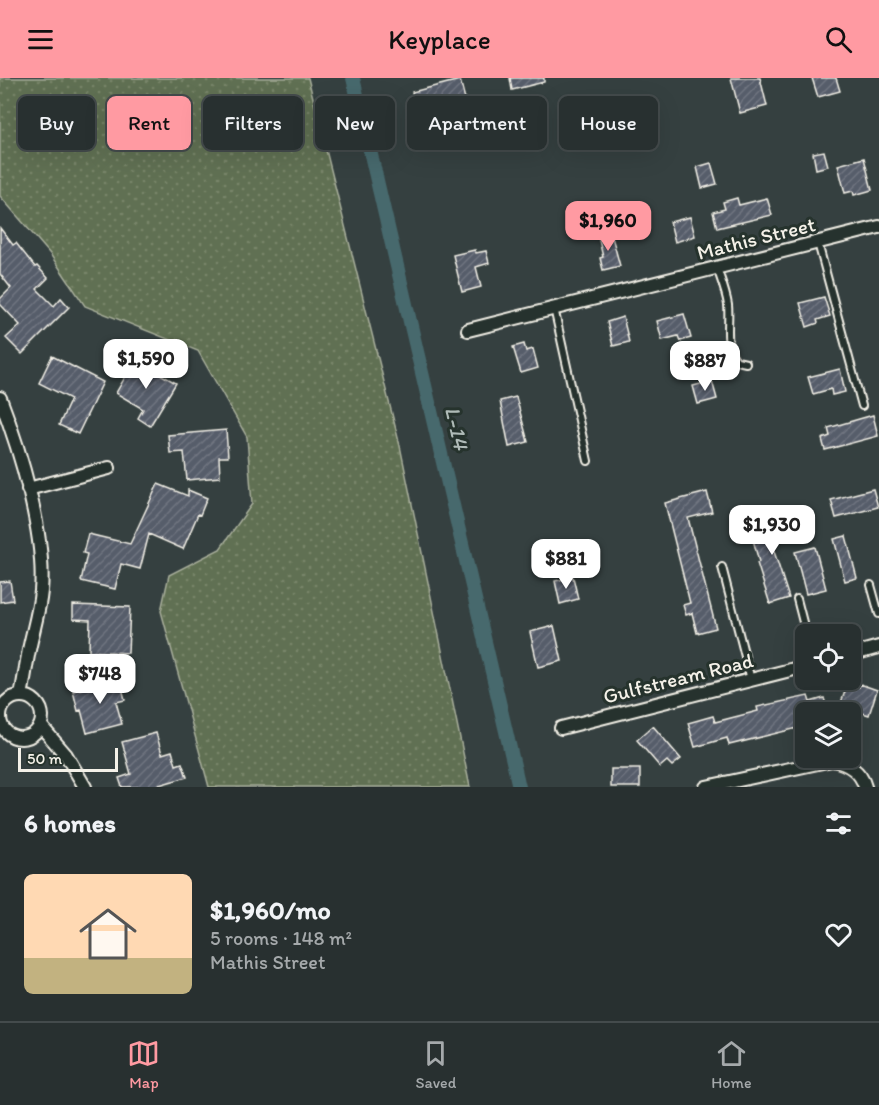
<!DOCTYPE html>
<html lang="en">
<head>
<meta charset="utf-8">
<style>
  body { margin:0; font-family:Itim,sans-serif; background:#303838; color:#f1f3f6; height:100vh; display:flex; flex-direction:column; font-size:22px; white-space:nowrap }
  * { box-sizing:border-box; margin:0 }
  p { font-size:20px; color:#a5a9ab }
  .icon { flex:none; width:33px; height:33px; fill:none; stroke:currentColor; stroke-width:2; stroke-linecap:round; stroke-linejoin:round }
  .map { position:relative; height:709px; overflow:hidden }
  .details { display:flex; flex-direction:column; background:#283030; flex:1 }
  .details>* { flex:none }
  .banner { position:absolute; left:18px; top:18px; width:843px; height:54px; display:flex; gap:12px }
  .controls { position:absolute; left:795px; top:546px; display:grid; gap:12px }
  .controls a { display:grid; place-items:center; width:66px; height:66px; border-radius:9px; background:#283030; box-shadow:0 6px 24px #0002,0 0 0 2px #444b4c; font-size:30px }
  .scale { position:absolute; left:18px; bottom:15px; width:100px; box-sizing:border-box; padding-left:6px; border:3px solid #f4f1e8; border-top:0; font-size:16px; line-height:21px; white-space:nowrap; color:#f4f1e8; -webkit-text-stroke:4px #26332d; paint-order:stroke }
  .price { position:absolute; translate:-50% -51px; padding:0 14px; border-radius:12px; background:#fff; color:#222; font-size:20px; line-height:39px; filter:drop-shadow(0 2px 3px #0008) }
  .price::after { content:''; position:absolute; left:50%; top:36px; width:18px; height:14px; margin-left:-9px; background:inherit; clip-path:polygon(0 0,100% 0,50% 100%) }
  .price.current { background:#ff9aa2; color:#111 }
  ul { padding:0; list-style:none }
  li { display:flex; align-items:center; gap:18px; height:150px; padding:0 24px }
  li+li { border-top:2px solid #444b4c }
  li span { display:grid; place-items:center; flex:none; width:168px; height:120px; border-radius:9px; color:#555 }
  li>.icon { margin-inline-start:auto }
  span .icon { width:72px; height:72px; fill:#fffc; stroke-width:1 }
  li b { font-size:26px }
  h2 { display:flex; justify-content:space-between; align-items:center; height:72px; padding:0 24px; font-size:26px }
  .tag { padding:0 21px; border-radius:9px; background:#283030; box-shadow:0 6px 24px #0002,0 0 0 2px #444b4c; font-size:21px; line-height:54px }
  .tag.current { background:#ff9aa2; color:#111 }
  header { display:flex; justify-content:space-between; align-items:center; height:78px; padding:0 24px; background:#ff9aa2; color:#111; font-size:27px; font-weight:600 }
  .dock { display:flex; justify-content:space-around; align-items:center; height:84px; border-top:2px solid #444b4c; background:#283030; font-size:16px; color:#a5a9ab }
  .dock a { display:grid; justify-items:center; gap:3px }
  .dock .current { color:#ff9aa2 }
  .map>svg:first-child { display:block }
  .grass { fill:url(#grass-dots); stroke:#aab09d; stroke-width:1.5 }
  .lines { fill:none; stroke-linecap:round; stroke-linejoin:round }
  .canal { stroke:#47696d; stroke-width:14 }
  .building { fill:url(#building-hatch); stroke:#f4f1e8; stroke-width:1.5 }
  .lane-casing { stroke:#f4f1e8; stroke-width:10 }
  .street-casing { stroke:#f4f1e8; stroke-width:16 }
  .lane { stroke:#26332d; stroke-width:6 }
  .street { stroke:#26332d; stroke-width:12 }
  .labels { text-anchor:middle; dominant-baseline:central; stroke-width:6; stroke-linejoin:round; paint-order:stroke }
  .street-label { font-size:21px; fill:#f4f1e8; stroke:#26332d }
  .water-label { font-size:22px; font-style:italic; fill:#afbbb7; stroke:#26332d }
</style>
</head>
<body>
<header><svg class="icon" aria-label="menu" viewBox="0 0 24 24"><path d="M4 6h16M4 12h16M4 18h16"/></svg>Keyplace<svg class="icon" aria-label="search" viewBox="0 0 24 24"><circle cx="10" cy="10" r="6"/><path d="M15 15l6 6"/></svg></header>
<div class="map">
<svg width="879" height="709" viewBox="0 0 879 709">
  <defs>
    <pattern id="grass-dots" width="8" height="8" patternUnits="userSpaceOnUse" patternTransform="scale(1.5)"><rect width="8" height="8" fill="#617052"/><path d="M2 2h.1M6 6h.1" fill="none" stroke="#78856b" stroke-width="1.8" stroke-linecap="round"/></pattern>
    <pattern id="building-hatch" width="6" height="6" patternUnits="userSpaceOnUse" patternTransform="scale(1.5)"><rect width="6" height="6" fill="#575d6b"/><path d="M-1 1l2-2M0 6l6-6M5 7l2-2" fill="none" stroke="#707580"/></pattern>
  </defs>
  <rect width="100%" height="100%" fill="#354040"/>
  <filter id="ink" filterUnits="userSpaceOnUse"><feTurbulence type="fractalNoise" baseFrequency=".0167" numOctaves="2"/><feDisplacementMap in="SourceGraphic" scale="12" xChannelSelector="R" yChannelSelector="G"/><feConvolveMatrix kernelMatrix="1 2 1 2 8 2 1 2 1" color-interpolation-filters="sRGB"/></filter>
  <g filter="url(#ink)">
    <path class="grass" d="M0 0H308L400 368 470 709H209L161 533 169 497 220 471 252 426 247 359 198 273 85 228 50 176 0 118Z"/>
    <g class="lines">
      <path class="canal" d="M353 0 519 709"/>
    </g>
    <path class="building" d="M510 0H544V4L512 12Z
      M731 0H760L767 28 740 35Z
      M812 0H836L840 13 818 19Z
      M460 2 465 21 454 24 456 32 419 41 412 14Z
      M824 73 828 88 816 91 813 75Z
      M864 80 872 112 854 117 853 113 845 115 838 87Z
      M711 85 717 106 702 110 697 89Z
      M737 120 739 127 767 120 772 137 717 150 713 134 725 131 723 124Z
      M690 139 695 158 675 164 670 144Z
      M0 150 13 167 16 165 35 189 37 188 48 200 37 211 54 228 61 220 69 229 22 276 6 260 20 247 0 226V221L11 210 0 196Z
      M611 155 620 188 603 192 600 180 603 179 598 158Z
      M475 172 476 175 486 173 489 185 476 189 481 209 462 214 453 177Z
      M824 219 830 238 817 242 818 245 807 249 800 225Z
      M684 236 691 260 680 263 678 258 662 262 657 243Z
      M623 239 629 264 613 268 607 244Z
      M524 266 526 273 533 271 538 290 521 295 513 269Z
      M52 278 103 304 78 356 59 347 71 321 39 305Z
      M135 282 176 305 150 348 138 340 143 331 116 315Z
      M840 291 845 314 832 317 831 311 813 316 808 299Z
      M712 303 717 321 698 326 693 308Z
      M516 319 528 364 509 369 500 323Z
      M873 337 878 358 825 372 822 361 830 358 828 350Z
      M226 352 228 379H219L220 399 187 402 184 374 170 375 168 357Z
      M158 406 188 418V412L207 420 200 437 198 436 183 471 149 456 140 491 121 486 115 511 81 503 87 476 83 475 88 456 130 466Z
      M873 411 878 429 836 440 831 422Z
      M707 414 712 434 688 440 716 550 697 555 692 535 686 537 683 527 690 525 665 425Z
      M792 439 797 457 771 464 789 520 770 526 757 485 759 484 750 450Z
      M846 458 857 500 845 503 834 461Z
      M815 469 826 511 806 516 795 474Z
      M573 499 578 521 560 526 555 503Z
      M10 503 13 522 0 524V504Z
      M73 527 130 529 128 575 89 573 90 542 73 541Z
      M554 548 562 583 538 589 530 554Z
      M120 601 125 622 116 624 122 646 87 655 81 632 78 633 73 613Z
      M848 605 859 609 860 606 877 612 869 637 853 632 851 637 850 634 838 633Z
      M808 618 810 624 824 620 828 634H806V648L729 667 727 660 695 669 688 645 713 638 715 644 758 633 757 629Z
      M653 648 681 681 672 688 667 683 660 689 637 662Z
      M156 655 162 676 172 673 176 687 182 685 187 699 152 709H122L119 700 131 696 122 664Z
      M611 691H640V709H611Z"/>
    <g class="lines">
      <defs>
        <path id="lane" d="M818 165 862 328
          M717 190C721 202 726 214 728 227 730 245 723 269 737 283L746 285
          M554 230 588 383
          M722 489 751 602
          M871 507 879 536
          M797 521 806 556"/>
        <path id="street" d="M468 252 879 149
          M0 320C20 372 46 458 41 513 39 534 33 552 29 572 26 587 24 603 21 618
          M28 411 109 390
          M850 577 879 569
          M0 639a21 21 0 1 1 42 0a21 21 0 1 1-42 0Z
          M41 648 66 677 85 709
          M561 650 806 588
          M706 709 832 682C847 685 861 693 865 709"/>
      </defs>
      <use href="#lane" class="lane-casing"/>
      <use href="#street" class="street-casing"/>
      <use href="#lane" class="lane"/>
      <use href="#street" class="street"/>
    </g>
  </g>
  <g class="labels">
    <g class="street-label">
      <text transform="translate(756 160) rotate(-14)">Mathis Street</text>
      <text transform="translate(678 600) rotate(-14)">Gulfstream Road</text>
    </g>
    <g class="water-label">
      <text transform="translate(457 350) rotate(77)">L-14</text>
    </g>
  </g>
</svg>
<div class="controls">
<a><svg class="icon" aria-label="locate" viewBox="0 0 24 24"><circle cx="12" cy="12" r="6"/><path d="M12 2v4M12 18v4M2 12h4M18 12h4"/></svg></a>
<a><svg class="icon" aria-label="layers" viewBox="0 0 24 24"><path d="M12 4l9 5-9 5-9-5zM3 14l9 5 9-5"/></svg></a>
</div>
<div class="scale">50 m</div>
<b class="price current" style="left:608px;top:174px">$1,960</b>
<b class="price" style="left:146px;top:312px">$1,590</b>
<b class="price" style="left:705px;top:314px">$887</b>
<b class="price" style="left:772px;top:478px">$1,930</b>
<b class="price" style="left:566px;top:512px">$881</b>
<b class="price" style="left:100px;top:627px">$748</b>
<div class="banner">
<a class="tag">Buy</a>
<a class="tag current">Rent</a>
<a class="tag">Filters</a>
<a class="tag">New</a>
<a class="tag">Apartment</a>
<a class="tag">House</a>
</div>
</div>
<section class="details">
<h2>6 homes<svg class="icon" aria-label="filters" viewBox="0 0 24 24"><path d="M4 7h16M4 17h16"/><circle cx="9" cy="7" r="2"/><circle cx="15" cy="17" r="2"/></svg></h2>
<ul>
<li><span style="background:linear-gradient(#ffd9b3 70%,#c2b280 0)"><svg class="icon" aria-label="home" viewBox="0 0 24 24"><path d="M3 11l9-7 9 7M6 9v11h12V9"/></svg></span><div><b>$1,960/mo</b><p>5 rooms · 148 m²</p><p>Mathis Street</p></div><svg class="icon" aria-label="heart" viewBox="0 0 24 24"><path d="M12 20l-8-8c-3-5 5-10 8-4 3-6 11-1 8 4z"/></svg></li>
</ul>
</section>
<nav class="dock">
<a class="current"><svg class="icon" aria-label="map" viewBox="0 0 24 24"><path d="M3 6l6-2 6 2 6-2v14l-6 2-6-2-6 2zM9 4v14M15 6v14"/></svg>Map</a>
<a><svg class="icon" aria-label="saved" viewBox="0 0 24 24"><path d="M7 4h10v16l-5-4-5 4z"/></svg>Saved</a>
<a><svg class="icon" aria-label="home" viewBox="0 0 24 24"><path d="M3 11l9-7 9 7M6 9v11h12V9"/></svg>Home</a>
</nav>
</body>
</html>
